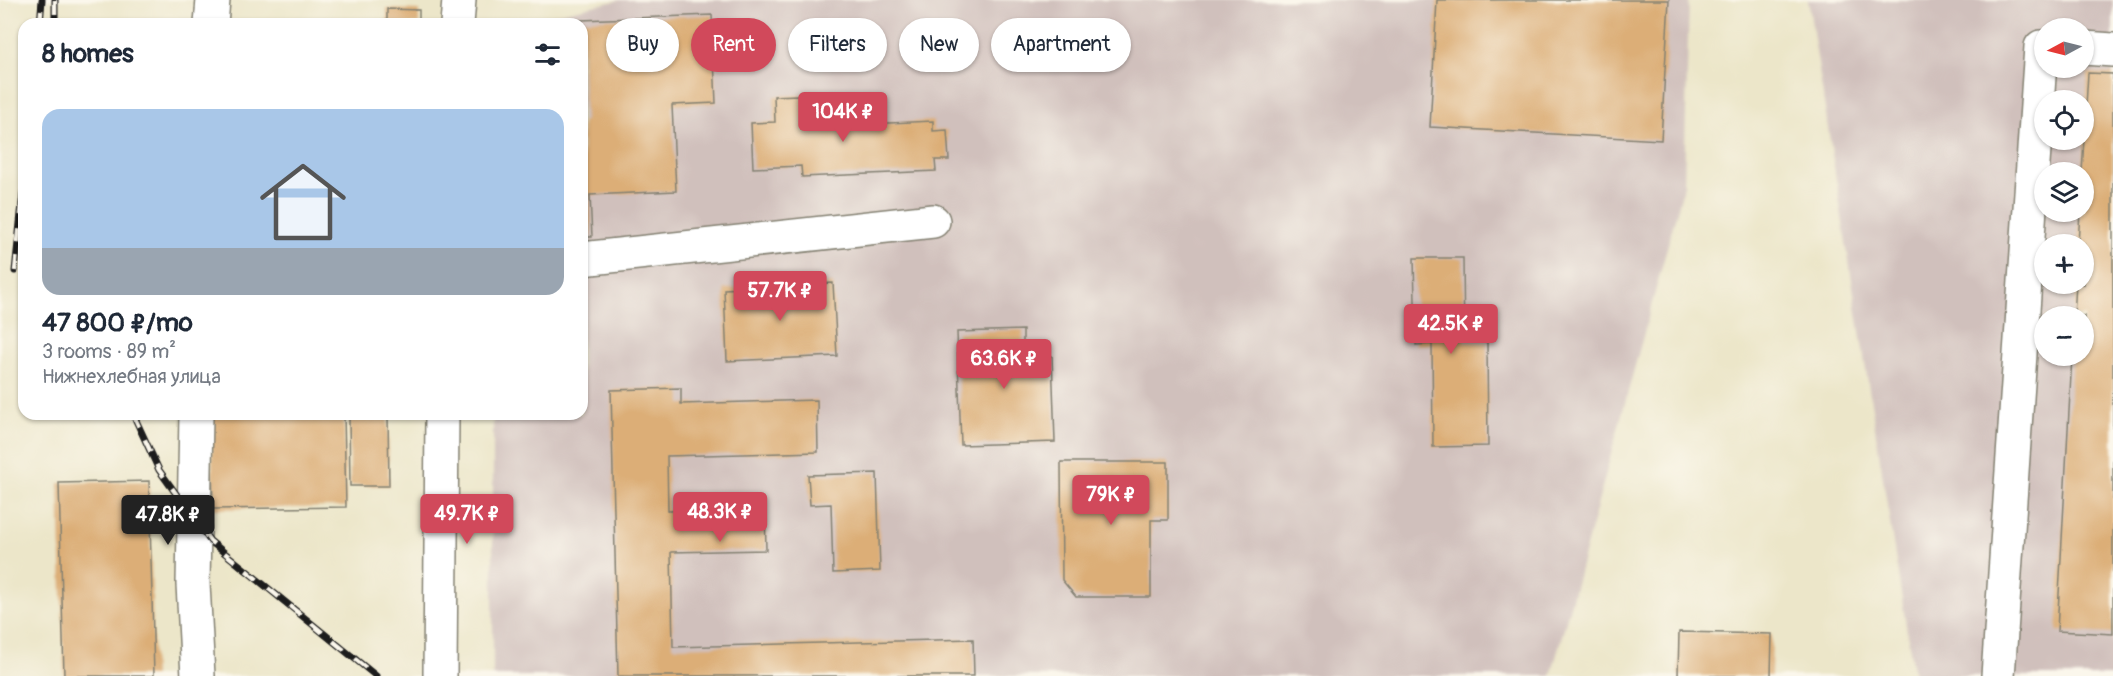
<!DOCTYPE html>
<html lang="en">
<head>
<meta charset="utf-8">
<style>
  body { margin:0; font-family:Pangolin,sans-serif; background:#f2f2f3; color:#1f2937; height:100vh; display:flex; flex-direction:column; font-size:22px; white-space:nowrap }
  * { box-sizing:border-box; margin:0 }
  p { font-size:20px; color:#747a83 }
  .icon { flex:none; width:33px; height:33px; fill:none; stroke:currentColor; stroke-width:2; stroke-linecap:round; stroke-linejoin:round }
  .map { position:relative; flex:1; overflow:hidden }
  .details { position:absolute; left:18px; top:18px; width:570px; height:402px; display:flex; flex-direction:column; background:#fff; border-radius:18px; box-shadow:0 2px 4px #0004 }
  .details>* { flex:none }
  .guide { position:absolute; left:606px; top:18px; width:570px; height:54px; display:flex; gap:12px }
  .needle { width:39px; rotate:263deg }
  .tools { position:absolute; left:2034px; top:18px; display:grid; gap:12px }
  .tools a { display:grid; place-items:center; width:60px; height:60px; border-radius:50%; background:#fff; box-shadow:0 2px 4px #0004; font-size:30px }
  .price { position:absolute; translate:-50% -51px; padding:0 14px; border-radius:6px; background:#d1495b; color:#fff; font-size:20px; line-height:39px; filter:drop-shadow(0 2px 3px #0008) }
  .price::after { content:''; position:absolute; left:50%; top:36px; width:18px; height:14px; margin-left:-9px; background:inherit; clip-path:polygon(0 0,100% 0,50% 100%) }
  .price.selected { background:#222; color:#fff }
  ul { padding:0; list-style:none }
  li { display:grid; align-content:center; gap:12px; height:318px; padding:0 24px }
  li+li { border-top:2px solid #e0e1e3 }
  li span { display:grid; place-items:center; height:186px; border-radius:18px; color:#555 }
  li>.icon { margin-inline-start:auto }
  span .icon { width:108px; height:108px; fill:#fffc; stroke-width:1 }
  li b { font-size:26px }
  h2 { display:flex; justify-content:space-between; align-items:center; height:72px; padding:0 24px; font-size:26px }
  .chip { padding:0 21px; border-radius:27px; background:#fff; box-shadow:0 2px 4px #0004; font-size:21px; line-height:54px }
  .chip.selected { background:#d1495b; color:#fff }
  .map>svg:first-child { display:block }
  .industrial { fill:#d0c0bc; fill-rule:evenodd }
  .building { fill:#dcae77 }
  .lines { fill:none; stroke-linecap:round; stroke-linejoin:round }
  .minor-casing { stroke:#848172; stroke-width:36 }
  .minor { stroke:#fff; stroke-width:33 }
  .rail-casing { stroke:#1c1c1c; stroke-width:7 }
  .rail { stroke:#fbf7ec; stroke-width:4.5; stroke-dasharray:14; stroke-linecap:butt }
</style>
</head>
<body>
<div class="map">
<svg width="2113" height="676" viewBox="0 0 2113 676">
  <rect width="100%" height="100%" fill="#fbf7ec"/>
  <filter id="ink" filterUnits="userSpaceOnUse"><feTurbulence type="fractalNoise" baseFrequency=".0167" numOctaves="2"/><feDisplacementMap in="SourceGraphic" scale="12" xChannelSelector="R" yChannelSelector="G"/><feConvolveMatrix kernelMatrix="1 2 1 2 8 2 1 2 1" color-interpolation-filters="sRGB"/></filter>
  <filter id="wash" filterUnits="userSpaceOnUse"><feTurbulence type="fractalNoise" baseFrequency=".008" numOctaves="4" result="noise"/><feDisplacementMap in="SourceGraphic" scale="24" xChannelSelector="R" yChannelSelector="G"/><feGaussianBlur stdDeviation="1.35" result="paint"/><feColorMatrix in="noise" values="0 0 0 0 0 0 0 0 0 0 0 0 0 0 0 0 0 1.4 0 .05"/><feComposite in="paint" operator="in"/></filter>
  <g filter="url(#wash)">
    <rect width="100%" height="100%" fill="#ece6c9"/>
    <path class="industrial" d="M620 0H1689L1684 185 1551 676H493V414H582V24H510Z
      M1808 0H2113V676H1914ZM2044 28H2084V68H2044ZM2044 100H2084V140H2044ZM2044 172H2084V212H2044ZM2044 244H2084V284H2044ZM2044 316H2084V356H2044Z"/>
    <g id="blocks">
      <path class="building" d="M1437 0H1669L1661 140 1430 127Z
        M387 9 419 10V24H349V20L387 21Z
        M712 15 716 103 672 105 676 191 590 195 592 237H582V121H585L581 20Z
        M2088 73 2113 74V634L2057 631 2072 356H2084V316H2074L2076 284H2084V244H2078L2080 212H2084L2082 172Z
        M822 94 823 126 933 121V131L947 130 949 160H935L936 171 802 177 801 166 753 168 751 123 775 122 774 96Z
        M1414 258H1463L1464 342H1487L1488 446 1433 447 1432 344 1416 345Z
        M833 283 837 356 727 361 724 289Z
        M1023 330V357L1052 356 1055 442 961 445 957 332Z
        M681 388V404L817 400 818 452 667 456 668 511 765 508 766 550 671 552 673 647 973 639 974 676H618L611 390Z
        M211 414H344L346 507 213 509Z
        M349 416H388L389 486H350Z
        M1061 462H1168V520H1151V597H1076L1062 580Z
        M877 473 880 571 833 573 831 504 810 505 808 475Z
        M149 481 154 676H64L59 483Z
        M1679 632 1772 634 1771 676H1678Z"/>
    </g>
  </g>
  <g filter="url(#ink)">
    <use href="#blocks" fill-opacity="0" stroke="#848172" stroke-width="1.5"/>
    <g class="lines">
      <defs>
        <path id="minor" d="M211 24 213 0
          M457 24 459 0
          M2084 48 2113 50
          M582 259 933 221
          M196 414 193 584 198 676
          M440 676 442 414
          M1998 676 2041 47H2044"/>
      </defs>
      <use href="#minor" class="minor-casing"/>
      <use href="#minor" class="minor"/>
      <defs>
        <path id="rail" d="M55 0V24
          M40 24 42 0
          M15 271 24 185
          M133 414 159 470 210 541 376 676"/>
      </defs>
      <use href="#rail" class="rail-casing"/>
      <use href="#rail" class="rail"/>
    </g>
  </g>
</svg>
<div class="tools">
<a><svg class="needle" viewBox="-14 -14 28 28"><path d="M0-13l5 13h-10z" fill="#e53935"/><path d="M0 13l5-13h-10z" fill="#747a83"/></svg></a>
<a><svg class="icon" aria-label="locate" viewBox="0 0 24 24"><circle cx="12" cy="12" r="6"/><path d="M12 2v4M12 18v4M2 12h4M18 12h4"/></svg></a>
<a><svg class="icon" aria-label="layers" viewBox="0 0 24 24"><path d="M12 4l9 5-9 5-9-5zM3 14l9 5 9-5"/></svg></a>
<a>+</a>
<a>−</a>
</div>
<b class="price" style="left:843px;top:143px">104K ₽</b>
<b class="price" style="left:780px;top:322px">57.7K ₽</b>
<b class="price" style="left:1451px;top:355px">42.5K ₽</b>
<b class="price" style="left:1004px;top:390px">63.6K ₽</b>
<b class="price" style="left:1111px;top:526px">79K ₽</b>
<b class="price" style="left:720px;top:543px">48.3K ₽</b>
<b class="price" style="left:467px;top:545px">49.7K ₽</b>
<b class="price selected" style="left:168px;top:546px">47.8K ₽</b>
<div class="guide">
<a class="chip">Buy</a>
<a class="chip selected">Rent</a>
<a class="chip">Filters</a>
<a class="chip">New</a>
<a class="chip">Apartment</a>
</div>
<section class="details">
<h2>8 homes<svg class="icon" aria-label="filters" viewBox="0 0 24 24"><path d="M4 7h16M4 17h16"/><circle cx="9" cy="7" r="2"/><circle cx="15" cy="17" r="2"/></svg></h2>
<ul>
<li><span style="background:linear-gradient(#a9c7e8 75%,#9aa5b1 0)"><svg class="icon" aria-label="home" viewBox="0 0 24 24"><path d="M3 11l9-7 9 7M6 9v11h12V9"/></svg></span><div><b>47 800 ₽/mo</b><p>3 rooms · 89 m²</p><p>Нижнехлебная улица</p></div></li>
</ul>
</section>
</div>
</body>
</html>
